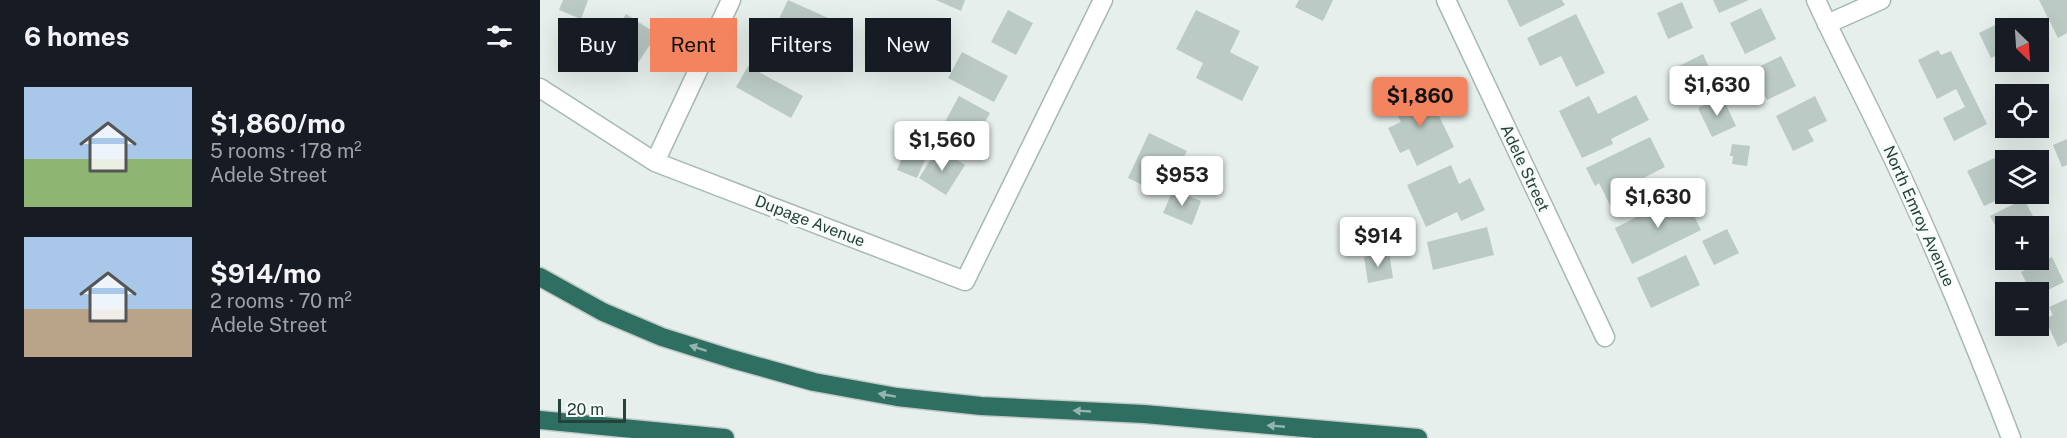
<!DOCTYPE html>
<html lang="en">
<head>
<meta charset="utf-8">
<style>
  body { margin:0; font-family:"Public Sans",sans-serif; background:#242831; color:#f1f3f6; height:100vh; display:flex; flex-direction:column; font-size:22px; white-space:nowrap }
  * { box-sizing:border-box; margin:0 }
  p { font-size:20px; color:#9ea1a6 }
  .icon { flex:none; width:33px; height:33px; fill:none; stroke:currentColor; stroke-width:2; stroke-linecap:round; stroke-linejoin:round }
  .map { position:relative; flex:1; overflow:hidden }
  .drawer { display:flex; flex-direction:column; background:#171b24; width:540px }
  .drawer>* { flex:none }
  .guide { position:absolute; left:18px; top:18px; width:570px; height:54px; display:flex; gap:12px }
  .needle { width:39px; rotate:155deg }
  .controls { position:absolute; left:1455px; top:18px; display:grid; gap:12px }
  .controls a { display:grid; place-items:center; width:54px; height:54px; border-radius:0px; background:#171b24; box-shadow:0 6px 24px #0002; font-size:30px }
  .scale { position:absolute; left:18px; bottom:15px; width:68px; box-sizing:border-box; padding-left:6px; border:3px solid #24423a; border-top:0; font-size:16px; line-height:21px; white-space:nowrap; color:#24423a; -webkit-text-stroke:4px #f7fbf9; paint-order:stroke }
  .price { position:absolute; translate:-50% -51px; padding:0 14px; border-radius:6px; background:#fff; color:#222; font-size:20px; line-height:39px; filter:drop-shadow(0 2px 3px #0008) }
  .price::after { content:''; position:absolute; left:50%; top:36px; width:18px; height:14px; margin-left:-9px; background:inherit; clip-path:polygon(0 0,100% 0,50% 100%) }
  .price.current { background:#f4845f; color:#111 }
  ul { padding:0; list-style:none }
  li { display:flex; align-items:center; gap:18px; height:150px; padding:0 24px }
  li span { display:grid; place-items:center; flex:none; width:168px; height:120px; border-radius:0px; color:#555 }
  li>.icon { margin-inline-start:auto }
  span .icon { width:72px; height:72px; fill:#fffc; stroke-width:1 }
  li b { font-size:26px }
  h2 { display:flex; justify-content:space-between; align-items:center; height:72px; padding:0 24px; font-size:26px }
  .chip { padding:0 21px; border-radius:0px; background:#171b24; box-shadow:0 6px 24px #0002; font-size:21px; line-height:54px }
  .chip.current { background:#f4845f; color:#111 }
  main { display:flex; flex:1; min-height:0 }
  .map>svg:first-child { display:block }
  .building { fill:#bbcac4 }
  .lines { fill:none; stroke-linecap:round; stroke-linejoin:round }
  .minor-casing { stroke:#a8b8b2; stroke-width:21 }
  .tertiary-casing { stroke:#a8b8b2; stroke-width:21 }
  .motorway-casing { stroke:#c2cac8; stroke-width:21 }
  .minor { stroke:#fff; stroke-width:18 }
  .tertiary { stroke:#fff; stroke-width:18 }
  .motorway { stroke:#2f6f62; stroke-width:18 }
  .oneway { fill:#93b5ae }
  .labels { text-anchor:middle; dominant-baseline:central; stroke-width:6; stroke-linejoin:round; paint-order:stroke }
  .street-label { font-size:16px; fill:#24423a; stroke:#f7fbf9 }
</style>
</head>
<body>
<main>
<section class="drawer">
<h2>6 homes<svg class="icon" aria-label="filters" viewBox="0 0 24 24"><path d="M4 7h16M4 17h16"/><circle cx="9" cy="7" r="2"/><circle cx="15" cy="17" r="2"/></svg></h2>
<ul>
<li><span style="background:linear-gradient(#a9c7e8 60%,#8fb573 0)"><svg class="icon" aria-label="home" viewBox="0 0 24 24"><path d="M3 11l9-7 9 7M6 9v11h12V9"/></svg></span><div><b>$1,860/mo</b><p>5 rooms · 178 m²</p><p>Adele Street</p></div></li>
<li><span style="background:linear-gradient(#a9c7e8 60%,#b9a48a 0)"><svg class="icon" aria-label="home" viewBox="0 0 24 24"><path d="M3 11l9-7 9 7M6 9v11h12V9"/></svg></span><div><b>$914/mo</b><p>2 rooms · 70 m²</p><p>Adele Street</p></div></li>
</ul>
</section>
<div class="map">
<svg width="1527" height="438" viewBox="0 0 1527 438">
  <rect width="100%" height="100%" fill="#e6efeb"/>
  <path class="building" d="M23 0H48L41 19 19 10Z
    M248 0 297 22 283 50 235 27Z
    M396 0H425L421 11Z
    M759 0H793L783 21 755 7Z
    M967 0H1022L1025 5 980 27Z
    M1173 0H1209L1179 13Z
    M1499 0H1527V33L1518 38Z
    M1142 2 1153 28 1128 39 1117 13Z
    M1221 8 1236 39 1205 54 1190 23Z
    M468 10 493 23 476 55 451 42Z
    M656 10 700 31 690 52 719 67 702 101 656 78 663 63 636 49Z
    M86 14 117 34 96 66 65 46Z
    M1036 14 1065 73 1036 87 1021 56 1000 66 987 38Z
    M1465 20 1470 28H1466V62L1464 63 1460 54 1451 58 1439 33Z
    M1398 50 1401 55 1411 51 1447 124 1414 141 1403 118 1425 107 1416 89 1397 99 1378 60Z
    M422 52 468 76 454 102 408 78Z
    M1163 54 1174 78 1151 89 1139 66Z
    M1241 56 1256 86 1227 100 1219 84 1202 92 1196 78Z
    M208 66 263 96 251 118 196 87Z
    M885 87 914 147 877 166 869 149 860 153 848 128 861 122 852 104Z
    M1096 95 1109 120 1071 139 1073 144 1042 158 1019 111 1049 96 1058 114Z
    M419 96 450 113 431 148 400 131Z
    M1182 96 1196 126 1172 137 1158 108Z
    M1275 96 1287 121 1268 130 1274 141 1253 151 1236 116Z
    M609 133 647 151 637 170 631 167 619 193 588 178Z
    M1110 137 1125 167 1090 185 1097 199 1073 211 1059 183 1055 186 1046 168Z
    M1527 139V165L1522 167 1513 145Z
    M1192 144 1210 146 1207 166 1192 164 1193 156H1190Z
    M366 147 387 155 377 178 357 170Z
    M398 148 425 165 406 195 379 178Z
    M1463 154 1466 160V194H1471L1444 206 1427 171Z
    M911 165 919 184 930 178 945 210 921 221 917 212 886 227 867 185Z
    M633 190 661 201 652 225 623 213Z
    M1143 194 1161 230 1092 264 1075 228Z
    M1484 199 1498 226H1466V246L1450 216Z
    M947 227 954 255 893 270 887 242Z
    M1187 229 1199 253 1174 265 1162 241Z
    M849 252 853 278 828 283 824 257Z
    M1146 255 1160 285 1111 308 1097 278Z
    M1512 257 1524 282 1498 295V292H1491L1481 272Z
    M1527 299V342L1518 347 1505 319 1513 315 1509 307Z"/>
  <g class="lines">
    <defs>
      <path id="minor" d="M906 0 1065 337
        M1287 24 1341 0
        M0 88 115 162 425 281 563 0
        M115 162 191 0"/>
      <path id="tertiary" d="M1276 0C1296 44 1319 87 1340 131 1389 231 1431 334 1471 438"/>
      <path id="motorway" d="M0 277 63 312 122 337 192 359 274 382 357 397 441 406 604 414 878 438
        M0 420 185 438"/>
    </defs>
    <use href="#minor" class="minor-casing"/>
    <use href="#tertiary" class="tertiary-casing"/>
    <use href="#motorway" class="motorway-casing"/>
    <use href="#minor" class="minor"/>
    <use href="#tertiary" class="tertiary"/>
    <use href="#motorway" class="motorway"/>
  </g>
  <defs><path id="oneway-solid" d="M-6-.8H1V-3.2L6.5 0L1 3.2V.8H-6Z" transform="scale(1.5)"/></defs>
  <g class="oneway">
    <use href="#oneway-solid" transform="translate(158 348) rotate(-162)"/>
    <use href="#oneway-solid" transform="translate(347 395) rotate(-170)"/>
    <use href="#oneway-solid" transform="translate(542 411) rotate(-177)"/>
    <use href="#oneway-solid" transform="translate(736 426) rotate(-175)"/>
  </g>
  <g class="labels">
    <g class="street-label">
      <text transform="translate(985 168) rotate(65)">Adele Street</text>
      <text transform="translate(1379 216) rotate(66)">North Emroy Avenue</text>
      <text transform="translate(270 221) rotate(21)">Dupage Avenue</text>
    </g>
  </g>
</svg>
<div class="controls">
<a><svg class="needle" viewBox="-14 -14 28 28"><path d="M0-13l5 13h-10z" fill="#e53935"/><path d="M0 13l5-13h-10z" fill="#9ea1a6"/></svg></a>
<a><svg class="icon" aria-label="locate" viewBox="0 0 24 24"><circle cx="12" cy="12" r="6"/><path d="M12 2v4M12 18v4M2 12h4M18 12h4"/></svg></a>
<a><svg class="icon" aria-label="layers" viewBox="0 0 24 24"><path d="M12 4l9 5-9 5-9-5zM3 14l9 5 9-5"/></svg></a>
<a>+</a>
<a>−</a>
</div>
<div class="scale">20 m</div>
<b class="price" style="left:1177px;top:117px">$1,630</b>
<b class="price current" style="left:880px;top:128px">$1,860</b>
<b class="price" style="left:402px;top:172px">$1,560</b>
<b class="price" style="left:642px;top:207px">$953</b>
<b class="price" style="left:1118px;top:229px">$1,630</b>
<b class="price" style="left:838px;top:268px">$914</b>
<div class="guide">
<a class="chip">Buy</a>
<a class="chip current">Rent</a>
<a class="chip">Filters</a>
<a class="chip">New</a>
</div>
</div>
</main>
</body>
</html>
